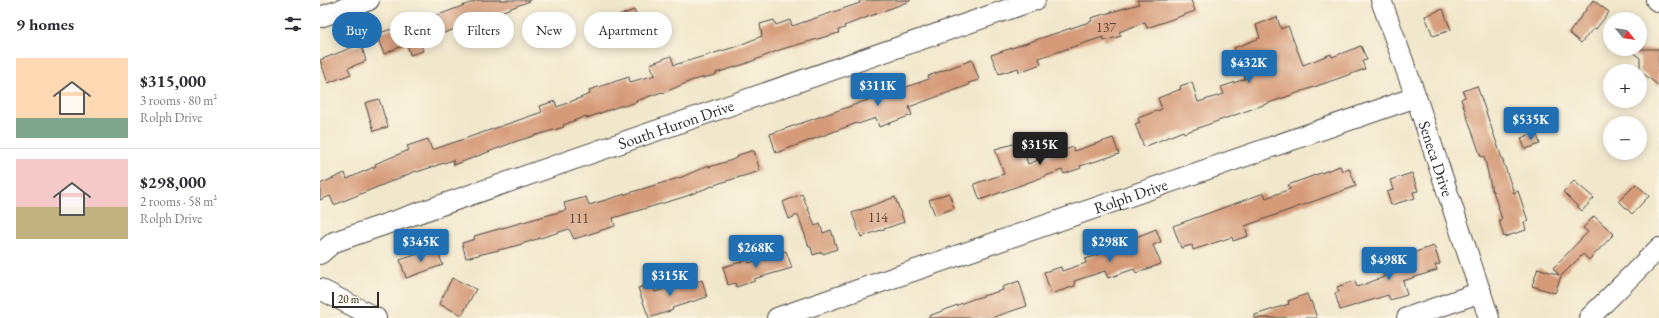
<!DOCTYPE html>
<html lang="en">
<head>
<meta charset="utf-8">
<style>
  body { margin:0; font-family:"EB Garamond",serif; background:#f7f7f7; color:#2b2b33; height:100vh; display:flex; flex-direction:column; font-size:15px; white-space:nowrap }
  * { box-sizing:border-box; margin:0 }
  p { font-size:13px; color:#7c7c81 }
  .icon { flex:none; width:22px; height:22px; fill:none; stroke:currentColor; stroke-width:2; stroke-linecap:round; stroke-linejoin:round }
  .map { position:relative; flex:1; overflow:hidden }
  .panel { display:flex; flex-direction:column; background:#fff; width:320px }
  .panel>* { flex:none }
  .top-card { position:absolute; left:12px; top:12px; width:380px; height:36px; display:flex; gap:8px }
  .needle { width:26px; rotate:120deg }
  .fabs { position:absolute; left:1283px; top:12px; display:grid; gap:8px }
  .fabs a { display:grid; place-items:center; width:44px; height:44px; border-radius:50%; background:#fff; box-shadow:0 2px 10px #0003; font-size:20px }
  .scale { position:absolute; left:12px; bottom:10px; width:47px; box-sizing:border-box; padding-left:4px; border:2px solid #2b2b2b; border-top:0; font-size:11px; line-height:14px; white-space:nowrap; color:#2b2b2b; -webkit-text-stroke:3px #fcf5e5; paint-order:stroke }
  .price { position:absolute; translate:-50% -34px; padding:0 9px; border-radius:4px; background:#1f6fb2; color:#fff; font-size:13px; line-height:26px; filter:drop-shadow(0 1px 2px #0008) }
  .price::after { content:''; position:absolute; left:50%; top:24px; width:12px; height:9px; margin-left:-6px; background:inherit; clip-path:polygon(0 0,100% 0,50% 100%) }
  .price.active { background:#222; color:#fff }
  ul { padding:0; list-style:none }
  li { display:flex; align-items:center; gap:12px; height:100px; padding:0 16px }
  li+li { border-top:1px solid #e1e1e2 }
  li span { display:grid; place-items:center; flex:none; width:112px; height:80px; border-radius:0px; color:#555 }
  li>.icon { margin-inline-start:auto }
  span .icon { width:48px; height:48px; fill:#fffc; stroke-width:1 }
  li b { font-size:17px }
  h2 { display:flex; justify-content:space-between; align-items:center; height:48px; padding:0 16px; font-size:17px }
  .pill { padding:0 14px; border-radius:18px; background:#fff; box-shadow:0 2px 10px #0003; font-size:14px; line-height:36px }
  .pill.active { background:#1f6fb2; color:#fff }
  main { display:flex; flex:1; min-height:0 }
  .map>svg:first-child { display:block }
  .building { fill:#d59b79 }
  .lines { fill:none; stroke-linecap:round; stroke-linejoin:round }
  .minor-casing { stroke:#494743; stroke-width:22 }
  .minor { stroke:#fff; stroke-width:20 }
  .labels { text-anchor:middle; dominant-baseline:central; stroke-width:4; stroke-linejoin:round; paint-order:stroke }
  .number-label { font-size:14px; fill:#56473e }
  .street-label { font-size:16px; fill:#2b2b2b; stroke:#fcf5e5 }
</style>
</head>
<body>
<main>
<section class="panel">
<h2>9 homes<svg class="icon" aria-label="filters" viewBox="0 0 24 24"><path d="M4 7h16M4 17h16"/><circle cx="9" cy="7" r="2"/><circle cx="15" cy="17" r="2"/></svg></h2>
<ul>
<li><span style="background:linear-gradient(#ffd9b3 75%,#7fa58c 0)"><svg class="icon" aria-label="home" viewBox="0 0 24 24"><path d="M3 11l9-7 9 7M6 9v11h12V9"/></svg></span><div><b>$315,000</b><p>3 rooms · 80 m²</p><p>Rolph Drive</p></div></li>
<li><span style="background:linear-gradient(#f6c9c9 60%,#c2b280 0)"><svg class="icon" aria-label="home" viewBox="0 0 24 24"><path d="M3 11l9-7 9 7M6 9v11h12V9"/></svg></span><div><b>$298,000</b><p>2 rooms · 58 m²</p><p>Rolph Drive</p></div></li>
</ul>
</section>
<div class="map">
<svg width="1339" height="318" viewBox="0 0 1339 318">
  <rect width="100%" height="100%" fill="#fcf5e5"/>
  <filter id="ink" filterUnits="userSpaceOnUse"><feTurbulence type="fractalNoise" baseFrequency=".025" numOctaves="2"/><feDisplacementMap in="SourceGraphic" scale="8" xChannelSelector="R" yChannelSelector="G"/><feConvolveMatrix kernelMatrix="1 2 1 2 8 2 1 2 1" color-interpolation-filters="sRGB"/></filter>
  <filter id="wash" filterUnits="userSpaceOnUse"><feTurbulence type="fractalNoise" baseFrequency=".012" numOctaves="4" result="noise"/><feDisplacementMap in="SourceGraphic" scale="16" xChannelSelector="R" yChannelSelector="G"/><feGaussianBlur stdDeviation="0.9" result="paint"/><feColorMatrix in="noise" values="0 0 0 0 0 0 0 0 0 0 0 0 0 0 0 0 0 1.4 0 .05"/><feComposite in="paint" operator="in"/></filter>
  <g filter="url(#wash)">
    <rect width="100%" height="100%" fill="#f1e7cb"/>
    <g id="blocks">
      <path class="building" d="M158 0H210V1L100 42 103 51 90 55 87 44 64 54 56 34 121 14Z
        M539 0H590V1L524 26 525 28 518 30 519 33 462 49 425 64 396 73V75L373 80 343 93 342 92 316 101 317 102 304 106H300L267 118 266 116 243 125 244 127 197 141 134 165 133 160 97 172 96 171 14 205 10 196 0 200V184L25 173 27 179 56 166 55 164 89 150 87 146 108 139 112 150 222 112 220 106 235 101 237 107 270 94 269 90 309 77 310 82 335 75 330 64 351 56 354 65 415 47 442 36 440 24 454 20 456 25 470 20 472 26 540 3Z
        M817 0H871L875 11 827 28 825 22 799 32 801 36 784 41 783 37 719 58 721 64 699 72 698 68 679 74 671 55 772 21 771 18 819 4Z
        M1273 0 1289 12 1276 29H1273L1261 43 1249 33Z
        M1123 9 1131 30 1113 36 1105 16Z
        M314 10 320 27 302 32 298 16Z
        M957 17 961 29 968 26 983 65 1011 54 1012 57 1041 46 1047 60 1042 61 1045 69 864 133 863 131 824 147 815 124 820 122 818 118 842 109 838 98 861 89 860 86 872 82 878 102 904 94 901 87 925 79 914 48 940 38 936 25Z
        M41 44 46 61 28 68 31 74 8 83 0 60Z
        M1308 49H1339V86L1320 71V58Z
        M652 60 659 80 648 83 649 85 589 107 592 115 559 127 556 118 538 124 537 123 456 153 450 134 609 79 608 76Z
        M1157 86 1194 193 1198 191 1208 221 1204 222 1206 230 1184 237 1179 220 1182 219 1173 191H1172L1164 156 1161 157 1141 99 1145 97 1143 91Z
        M59 99 68 127 54 131 45 103Z
        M1216 132 1220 144 1205 149 1201 138Z
        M793 138 799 154 760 166 761 168 744 174 742 170 660 200 654 184 684 174 675 149 701 142 708 164 753 147 754 151Z
        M431 151H434L440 171 400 183 364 197 293 218 295 226 254 239 249 229 195 246 146 258 142 243 155 239 154 236 246 210 244 203 266 197 269 205 362 177 389 165V167L412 160 418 157V155Z
        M1020 166 1022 171 1029 168 1036 186 925 226 928 236 913 241 912 237 873 250 872 245 861 248 853 226 944 193 946 198 970 189 968 185Z
        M1092 173 1098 191 1093 192 1095 198 1071 205 1067 192 1073 190 1070 180Z
        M1254 181 1274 198 1262 211 1243 192Z
        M1316 184 1329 196 1312 214 1299 201Z
        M629 193 634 208 615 215 609 200Z
        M482 194 495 226 500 224 503 233 511 230 517 249 503 254 502 252 493 255 491 247H489L478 215 469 219 463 202Z
        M575 197 584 222 541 237 532 213Z
        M1274 216 1294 234 1269 260 1263 254 1241 276 1235 293 1212 286 1218 268 1239 275 1233 268 1268 232 1263 228Z
        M836 229 841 242 833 245 841 264 816 273 814 269 788 278 785 271 754 281 755 286 731 294 724 272 741 267 742 271 766 263 765 259 805 246 804 242Z
        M1114 246 1120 264 1115 265 1117 270 1083 281 1087 295 1070 300 1068 295 1020 310 1015 293 1019 292 1017 287 1035 281 1037 287 1064 277 1062 271 1088 262 1094 259 1092 253Z
        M117 250 123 265 86 278 80 260 104 252 105 255Z
        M466 251 472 268 434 279 435 281 416 287 415 283 408 285 403 267 428 260 429 263Z
        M132 278 156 289 142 315 119 304Z
        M382 280 387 297 352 308 353 310 329 318 318 288 332 283 335 292 351 287 352 290Z
        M699 281 707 306 671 318H609V316L653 299 683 290 682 287Z
        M987 294 990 302 991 301 997 318H935V315L969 304 968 301Z"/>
    </g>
  </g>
  <g filter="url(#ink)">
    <use href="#blocks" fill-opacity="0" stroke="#494743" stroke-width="1"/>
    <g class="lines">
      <defs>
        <g id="minor">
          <path id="s1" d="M1061 0 1096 97 1169 318"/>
          <path d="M1336 0 1339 2"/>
          <path d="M0 17 49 0"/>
          <path id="s2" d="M0 254 14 242 715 0"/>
          <path d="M0 289 56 318"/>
          <path id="s3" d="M457 318 1096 97"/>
          <path d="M1087 318 1161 292"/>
          <path d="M1269 318 1339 248"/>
        </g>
      </defs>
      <use href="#minor" class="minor-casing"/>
      <use href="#minor" class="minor"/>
    </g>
  </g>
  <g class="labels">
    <g class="number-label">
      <text x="786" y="27">137</text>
      <text x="558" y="217">114</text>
      <text x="259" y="218">111</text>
    </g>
    <g class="street-label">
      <text stroke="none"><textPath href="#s2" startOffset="380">South Huron Drive</textPath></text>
      <text stroke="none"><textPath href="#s1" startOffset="168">Seneca Drive</textPath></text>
      <text stroke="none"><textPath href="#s3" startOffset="374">Rolph Drive</textPath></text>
    </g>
  </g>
</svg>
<div class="fabs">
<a><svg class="needle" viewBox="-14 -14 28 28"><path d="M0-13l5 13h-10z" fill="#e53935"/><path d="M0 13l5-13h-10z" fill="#7c7c81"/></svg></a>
<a>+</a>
<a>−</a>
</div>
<div class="scale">20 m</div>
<b class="price" style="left:929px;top:84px">$432K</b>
<b class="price" style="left:558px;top:107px">$311K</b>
<b class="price" style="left:1211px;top:141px">$535K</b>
<b class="price active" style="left:720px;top:166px">$315K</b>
<b class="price" style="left:101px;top:263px">$345K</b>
<b class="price" style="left:790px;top:263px">$298K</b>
<b class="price" style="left:436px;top:269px">$268K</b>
<b class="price" style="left:1069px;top:281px">$498K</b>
<b class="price" style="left:350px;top:297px">$315K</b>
<div class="top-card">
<a class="pill active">Buy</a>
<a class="pill">Rent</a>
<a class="pill">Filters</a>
<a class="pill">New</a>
<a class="pill">Apartment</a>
</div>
</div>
</main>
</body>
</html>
